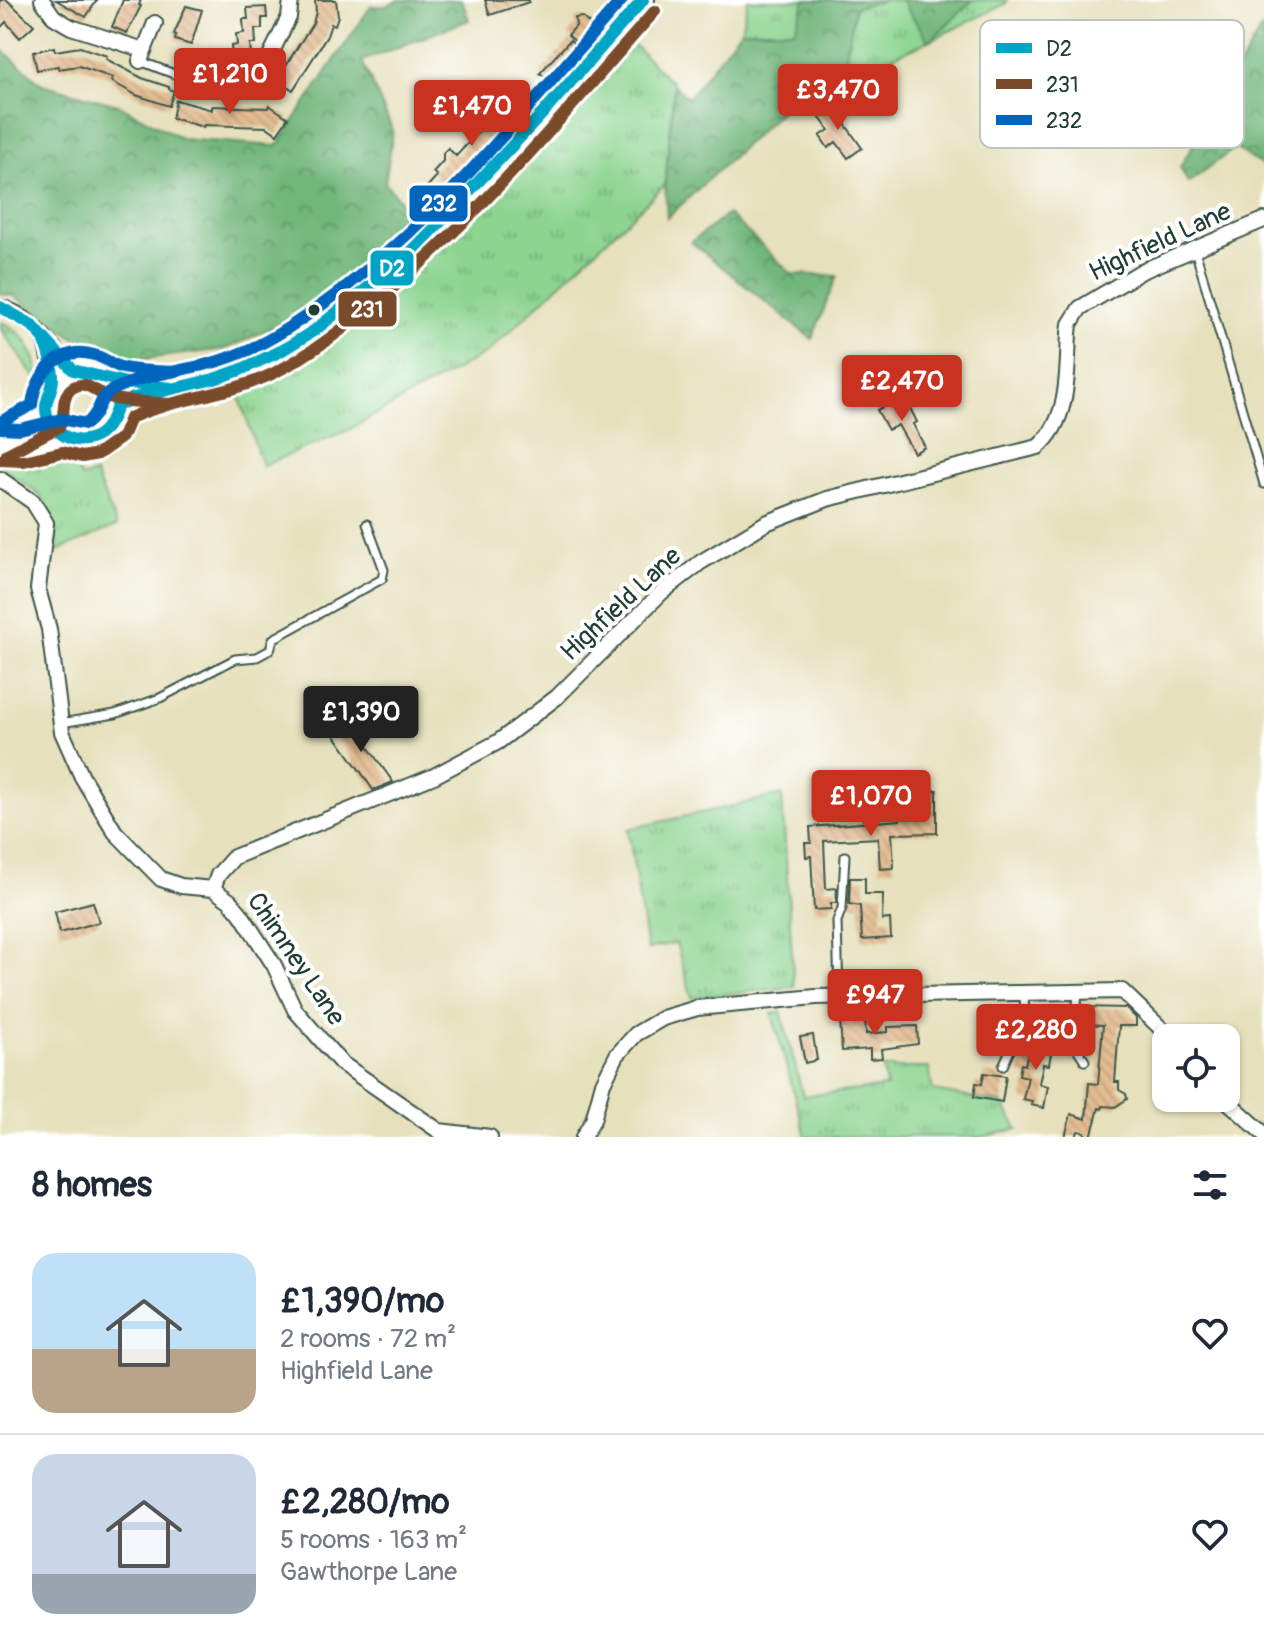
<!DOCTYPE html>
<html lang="en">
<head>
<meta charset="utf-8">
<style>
  body { margin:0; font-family:Pangolin,sans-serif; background:#f2f2f3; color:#1f2937; height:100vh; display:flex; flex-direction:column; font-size:30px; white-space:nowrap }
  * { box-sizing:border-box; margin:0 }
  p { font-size:26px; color:#747a83 }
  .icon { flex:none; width:44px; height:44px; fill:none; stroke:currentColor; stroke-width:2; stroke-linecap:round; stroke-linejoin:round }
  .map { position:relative; height:1137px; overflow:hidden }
  .sheet { display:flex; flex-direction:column; background:#fff; flex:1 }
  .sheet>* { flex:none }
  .controls { position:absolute; left:1152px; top:1024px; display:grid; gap:16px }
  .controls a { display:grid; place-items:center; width:88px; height:88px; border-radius:16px; background:#fff; box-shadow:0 2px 6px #0004; font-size:40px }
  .price { position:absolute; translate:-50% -68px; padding:0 18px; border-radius:8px; background:#c8321e; color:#fff; font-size:26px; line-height:52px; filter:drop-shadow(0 2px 4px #0008) }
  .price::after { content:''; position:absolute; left:50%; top:48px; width:24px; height:18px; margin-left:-12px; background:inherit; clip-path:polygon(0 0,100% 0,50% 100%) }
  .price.active { background:#222; color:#fff }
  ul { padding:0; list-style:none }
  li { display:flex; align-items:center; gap:24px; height:200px; padding:0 32px }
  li+li { border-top:2px solid #e0e1e3 }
  li span { display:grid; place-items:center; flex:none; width:224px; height:160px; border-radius:24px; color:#555 }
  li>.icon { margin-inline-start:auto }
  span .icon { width:96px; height:96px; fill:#fffc; stroke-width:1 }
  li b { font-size:34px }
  h2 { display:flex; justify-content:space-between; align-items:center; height:96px; padding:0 32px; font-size:34px }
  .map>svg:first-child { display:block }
  .grass { fill:url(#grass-tufts); stroke:#568862; stroke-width:2 }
  .forest { fill:url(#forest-crowns); stroke:#487a57; stroke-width:2 }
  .building { fill:url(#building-back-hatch) }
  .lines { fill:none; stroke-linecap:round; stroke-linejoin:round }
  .service-casing { stroke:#3d5548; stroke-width:11 }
  .minor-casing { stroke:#3d5548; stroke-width:18 }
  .trunk-casing { stroke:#3d5548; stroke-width:26 }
  .service { stroke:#fff; stroke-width:7 }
  .minor { stroke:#fff; stroke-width:14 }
  .trunk { stroke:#fff; stroke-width:22 }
  .bus-1-casing { stroke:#fff; stroke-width:18 }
  .bus-2-casing { stroke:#fff; stroke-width:18 }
  .bus-3-casing { stroke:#fff; stroke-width:18 }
  .bus-1 { stroke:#02a4c6; stroke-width:12 }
  .bus-2 { stroke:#7a4b2a; stroke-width:12 }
  .bus-3 { stroke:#0065bd; stroke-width:12 }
  .bus-dot { fill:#1f3d34; stroke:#fff; stroke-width:3 }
  .labels { text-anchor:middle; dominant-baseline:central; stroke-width:8; stroke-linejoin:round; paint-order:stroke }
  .street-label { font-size:26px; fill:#1f3d34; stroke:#fff }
  .key { fill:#fff; stroke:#bcc5c2; stroke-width:2 }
  .key-label { font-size:22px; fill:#1f3d34 }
  .line-badge { stroke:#fff; stroke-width:3 }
  .badge-label { font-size:22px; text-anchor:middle; font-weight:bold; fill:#fff }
</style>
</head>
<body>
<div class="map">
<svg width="1264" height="1137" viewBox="0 0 1264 1137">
  <defs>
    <pattern id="grass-tufts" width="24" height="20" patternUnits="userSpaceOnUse" patternTransform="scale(2)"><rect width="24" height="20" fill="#8cd490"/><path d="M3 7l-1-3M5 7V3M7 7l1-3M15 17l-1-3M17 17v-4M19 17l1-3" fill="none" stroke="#72ad76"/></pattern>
    <pattern id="forest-crowns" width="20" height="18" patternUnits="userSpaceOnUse" patternTransform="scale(2)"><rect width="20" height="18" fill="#71b67a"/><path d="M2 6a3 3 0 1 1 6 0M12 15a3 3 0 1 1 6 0" fill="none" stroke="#5c9565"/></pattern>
    <pattern id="building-back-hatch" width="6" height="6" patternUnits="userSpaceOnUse" patternTransform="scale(2)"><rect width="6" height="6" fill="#e3bc92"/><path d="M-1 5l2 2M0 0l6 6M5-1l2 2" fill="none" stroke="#c2a27e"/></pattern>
  </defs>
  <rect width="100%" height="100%" fill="#fff"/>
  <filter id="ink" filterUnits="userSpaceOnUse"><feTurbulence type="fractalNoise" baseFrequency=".0125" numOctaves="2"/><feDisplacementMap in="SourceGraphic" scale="16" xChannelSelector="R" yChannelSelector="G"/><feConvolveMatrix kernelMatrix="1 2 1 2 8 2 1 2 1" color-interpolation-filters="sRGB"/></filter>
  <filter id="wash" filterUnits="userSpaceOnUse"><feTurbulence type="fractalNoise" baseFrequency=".006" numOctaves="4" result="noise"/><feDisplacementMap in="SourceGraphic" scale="32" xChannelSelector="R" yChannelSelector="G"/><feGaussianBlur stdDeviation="1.8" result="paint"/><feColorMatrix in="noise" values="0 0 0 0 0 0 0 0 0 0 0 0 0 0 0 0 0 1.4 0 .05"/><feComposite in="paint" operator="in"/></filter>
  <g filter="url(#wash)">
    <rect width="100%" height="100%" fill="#e6e0bc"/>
    <path class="grass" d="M748 0H805L796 30H741Z
      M886 0H901L929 41 973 0H1007L1005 4 929 41 842 78 855 7Z
      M626 37 674 85 665 185 488 352 350 429 262 466 238 393 326 342 421 265Z
      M1 322C28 332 37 358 40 384L0 328Z
      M72 451 81 478 95 474 117 526 57 551C52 496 42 496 0 466V461Z
      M782 795 794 987 692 998 676 943 647 949 628 829Z
      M781 1011 803 1096 886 1087 883 1068H929L933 1091 1002 1103 1018 1129 981 1137H806L772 1014Z"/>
    <path class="forest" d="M399 0H462L469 20 362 61 393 131 385 183 420 225 327 302 226 349 111 363 14 296 0 294V48L42 84 121 106 182 139 277 146 371 6H386Z
      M805 0H886L855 7 842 78 796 97 667 218 665 185 674 85 688 98 741 30H795Z
      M901 0H973L929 41Z
      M1261 29 1264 33V167L1235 148 1188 183 1180 167Z
      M728 214 792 274 837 276 812 339 691 242Z"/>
    <g id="blocks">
      <path class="building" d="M0 0H7L34 25 20 38 6 22 0 28Z
        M56 0H97L86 17Z
        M123 0H141L139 5 141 6 127 33 112 27Z
        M315 0H336L338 16 335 25 331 24 327 36 293 90 277 79 313 23 316 12Z
        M485 0H529V2L490 15Z
        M186 6 202 10 191 45 175 40 176 35 174 34Z
        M266 7 267 18H262V29H255L256 44H250L251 55 246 56 247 67 228 68 227 57H232L231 46 237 45 236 34 244 33 243 19H248L247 8Z
        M582 17 593 27 578 44 568 35 576 26 575 18Z
        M570 40 578 47 549 80 540 73Z
        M54 47 55 51 80 47 107 56 106 59 142 78 169 87V89L174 91 169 106 136 95 111 81 113 78 79 66 58 69V66L37 70 33 52Z
        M515 93 526 103 437 199 425 189 437 176 433 172 443 161V153L448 148 456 156Z
        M176 100 212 110V106L268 108 269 105 288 118 277 134 267 127 204 125 203 127 172 118Z
        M831 104 862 148 848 158 836 142 828 148 820 136 829 130 817 114Z
        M899 398 905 409 909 406 917 422 913 424 925 447 914 453 898 425 888 430 877 410Z
        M347 717 373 754 393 782 373 790 363 775 330 729Z
        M937 790V833L892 834 894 868 880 869 878 838 824 841 826 889 837 888 836 903H831V909L814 910 811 856 806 857 805 843H811L810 827 900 820V791Z
        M850 878H865V894H883L882 920 890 919 891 938 862 940 860 906 849 904Z
        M93 902 99 922 60 933 55 912Z
        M1083 1007 1126 1008 1136 1018V1026H1119L1115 1082H1119V1090L1126 1094 1127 1099 1115 1107 1103 1106 1102 1109 1099 1108 1091 1137H1085V1132L1078 1131 1076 1137H1065L1071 1114 1086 1119 1089 1083 1098 1084 1103 1025 1082 1024Z
        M865 1018 866 1034 888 1032V1027L917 1026 918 1044 881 1049 882 1058 870 1059V1049L842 1051 840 1019Z
        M813 1035 817 1060 805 1063 800 1037Z
        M1042 1038 1053 1040 1049 1065 1043 1064 1039 1084 1048 1086 1044 1108 1031 1105 1032 1101 1023 1099 1028 1077 1019 1075 1021 1064 1025 1065 1030 1042 1041 1044Z
        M984 1073 1006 1076 1002 1102 974 1097 976 1083 982 1084Z"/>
    </g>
  </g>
  <g filter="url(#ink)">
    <use href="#blocks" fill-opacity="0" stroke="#3d5548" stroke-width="2"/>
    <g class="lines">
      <defs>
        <path id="service" d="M140 61 174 74
          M1195 250 1264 484
          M61 723 115 714 160 698 235 659 257 657 270 650 273 639 382 579 384 570 367 524
          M1078 992 1074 1044 1085 1061
          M839 997 837 921 842 908 845 856
          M1003 1066 1025 1017 1024 994"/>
        <path id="minor" d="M42 0 54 17 71 27 144 50
          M140 61 155 23
          M229 86 259 78 289 17 291 0
          M0 307C33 316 51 347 73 370
          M45 341 54 382
          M0 479 33 502 46 523 38 589 49 629 62 732 82 777 115 832 161 879 181 886 213 889 230 901 241 914 274 965 295 1010 341 1063 439 1131 490 1137
          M213 889 218 875 234 857 434 776 498 742 557 697 661 593 701 562 766 523 827 499 1038 447C1070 420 1067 371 1069 333L1070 324 1080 308 1142 271 1264 220
          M1224 1098 1264 1134
          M583 1137 593 1120 603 1083 617 1055 636 1034 663 1018 697 1008 816 997 1122 991 1171 1038"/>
        <path id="trunk" d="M47 405a35 35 0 1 1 70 0a35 35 0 1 1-70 0Z
          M117 406C147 391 178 388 210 380 235 374 261 363 283 350 309 335 333 316 357 297 465 212 552 102 643 0
          M0 440 48 415
          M0 444 22 445 62 435"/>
      </defs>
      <use href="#service" class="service-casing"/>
      <use href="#minor" class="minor-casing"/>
      <use href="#trunk" class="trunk-casing"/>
      <use href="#service" class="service"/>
      <use href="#minor" class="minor"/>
      <use href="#trunk" class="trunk"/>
      <defs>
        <path id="bus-1" d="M0 307 32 325 73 370 126 383 171 388
          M45 341C48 353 53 365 53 377 54 388 46 397 46 408 46 426 67 443 85 440 103 438 112 422 117 406L134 398 214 379 240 370 281 351 315 330 405 258 430 233 543 113 643 0"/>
        <path id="bus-2" d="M7 454 59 427C67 416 60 402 69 391 72 387 79 384 85 385 93 388 100 394 108 397 128 403 149 402 170 404
          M0 460 24 461 62 452 82 457 98 454 122 437 130 418C177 397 228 396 274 373 314 353 349 324 383 296 484 212 568 109 655 11"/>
        <path id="bus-3" d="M0 422 32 405C35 375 60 344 94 355 105 358 112 365 123 368 139 371 156 371 172 372
          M1 428 20 429 61 419 86 424C101 413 98 398 111 391 139 376 174 372 204 365 234 358 262 345 288 328 420 244 519 116 622 0"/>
      </defs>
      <use href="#bus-1" class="bus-1-casing"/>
      <use href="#bus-2" class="bus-2-casing"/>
      <use href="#bus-3" class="bus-3-casing"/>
      <use href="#bus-1" class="bus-1"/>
      <use href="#bus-2" class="bus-2"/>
      <use href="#bus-3" class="bus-3"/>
    </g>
  </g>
  <circle class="bus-dot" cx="314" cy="310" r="7"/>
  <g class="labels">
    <g class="street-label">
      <text transform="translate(1160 242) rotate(-25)">Highfield Lane</text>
      <text transform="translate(621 604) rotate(-43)">Highfield Lane</text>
      <text transform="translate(296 959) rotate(56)">Chimney Lane</text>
    </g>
  </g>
  <rect x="980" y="20" width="264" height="128" rx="12" class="key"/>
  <rect x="996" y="43" width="36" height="10" fill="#02a4c6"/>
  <rect x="996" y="79" width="36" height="10" fill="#7a4b2a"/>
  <rect x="996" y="115" width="36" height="10" fill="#0065bd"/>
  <g class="key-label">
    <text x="1046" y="56">D2</text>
    <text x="1046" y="92">231</text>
    <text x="1046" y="128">232</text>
  </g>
  <g class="line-badge">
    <rect x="408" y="184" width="61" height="39" rx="8" fill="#0065bd"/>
    <rect x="369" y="249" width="46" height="38" rx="8" fill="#02a4c6"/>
    <rect x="337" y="290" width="61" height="38" rx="8" fill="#7a4b2a"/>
  </g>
  <g class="badge-label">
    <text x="439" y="211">232</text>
    <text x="392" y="276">D2</text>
    <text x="367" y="317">231</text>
  </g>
</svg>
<div class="controls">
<a><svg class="icon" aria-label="locate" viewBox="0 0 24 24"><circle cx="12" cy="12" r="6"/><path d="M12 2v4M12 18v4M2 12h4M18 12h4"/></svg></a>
</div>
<b class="price" style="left:230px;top:116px">£1,210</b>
<b class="price" style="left:838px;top:132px">£3,470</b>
<b class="price" style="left:472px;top:148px">£1,470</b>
<b class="price" style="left:902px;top:423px">£2,470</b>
<b class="price active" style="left:361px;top:754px">£1,390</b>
<b class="price" style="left:871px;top:838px">£1,070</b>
<b class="price" style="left:875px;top:1037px">£947</b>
<b class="price" style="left:1036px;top:1072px">£2,280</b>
</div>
<section class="sheet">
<h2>8 homes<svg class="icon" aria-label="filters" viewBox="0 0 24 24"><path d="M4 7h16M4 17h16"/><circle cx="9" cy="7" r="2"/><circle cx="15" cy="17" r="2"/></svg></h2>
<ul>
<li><span style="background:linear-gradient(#bfe0f5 60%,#b9a48a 0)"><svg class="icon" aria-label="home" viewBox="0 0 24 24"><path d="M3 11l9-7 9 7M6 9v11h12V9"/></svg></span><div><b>£1,390/mo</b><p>2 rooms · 72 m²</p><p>Highfield Lane</p></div><svg class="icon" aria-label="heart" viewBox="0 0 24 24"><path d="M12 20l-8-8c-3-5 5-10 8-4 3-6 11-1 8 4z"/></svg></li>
<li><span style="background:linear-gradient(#c9d6e8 75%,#9aa5b1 0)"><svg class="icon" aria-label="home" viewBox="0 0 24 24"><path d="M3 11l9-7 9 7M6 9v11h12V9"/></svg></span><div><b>£2,280/mo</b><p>5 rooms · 163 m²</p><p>Gawthorpe Lane</p></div><svg class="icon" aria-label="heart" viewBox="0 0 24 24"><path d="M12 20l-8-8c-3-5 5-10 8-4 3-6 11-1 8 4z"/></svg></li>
</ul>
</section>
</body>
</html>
